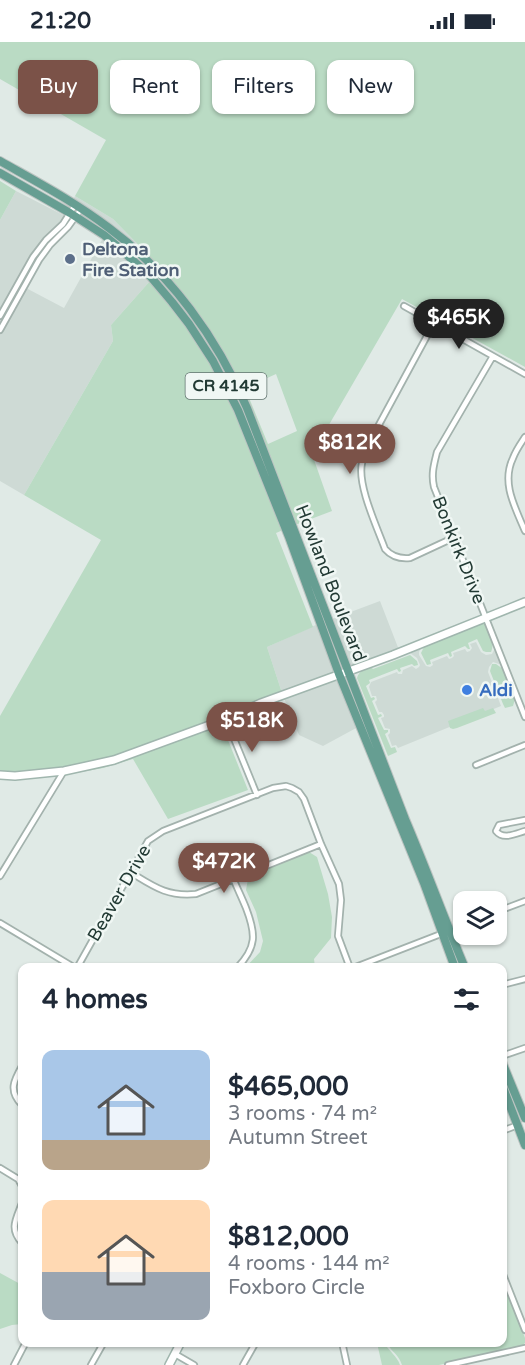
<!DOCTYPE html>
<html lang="en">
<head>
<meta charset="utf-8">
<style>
  body { margin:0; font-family:"Varela Round",sans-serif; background:#f6f6f7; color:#1f2937; height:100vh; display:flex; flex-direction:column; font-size:22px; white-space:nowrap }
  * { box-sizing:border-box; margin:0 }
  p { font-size:20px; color:#747a83 }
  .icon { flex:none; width:33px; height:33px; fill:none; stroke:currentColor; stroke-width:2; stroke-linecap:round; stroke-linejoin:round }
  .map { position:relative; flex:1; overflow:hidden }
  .panel { position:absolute; left:18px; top:921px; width:489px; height:384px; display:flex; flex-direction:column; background:#fff; border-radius:12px; box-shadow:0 2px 4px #0004 }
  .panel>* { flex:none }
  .hud { position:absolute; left:18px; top:18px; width:489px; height:54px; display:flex; gap:12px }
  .buttons { position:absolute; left:453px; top:849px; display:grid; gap:12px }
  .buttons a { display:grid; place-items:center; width:54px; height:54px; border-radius:12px; background:#fff; box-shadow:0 2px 4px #0004; font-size:30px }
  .price { position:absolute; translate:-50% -51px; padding:0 14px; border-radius:21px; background:#7b5248; color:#fff; font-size:20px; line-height:39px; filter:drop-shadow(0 2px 3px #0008) }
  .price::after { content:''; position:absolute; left:50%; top:36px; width:18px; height:14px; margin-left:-9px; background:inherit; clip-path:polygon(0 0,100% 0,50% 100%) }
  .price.on { background:#222; color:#fff }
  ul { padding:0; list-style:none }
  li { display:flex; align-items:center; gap:18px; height:150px; padding:0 24px }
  li span { display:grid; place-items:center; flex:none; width:168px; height:120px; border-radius:12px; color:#555 }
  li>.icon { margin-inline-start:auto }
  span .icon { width:72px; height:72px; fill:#fffc; stroke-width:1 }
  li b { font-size:26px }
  h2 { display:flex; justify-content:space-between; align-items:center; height:72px; padding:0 24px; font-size:26px }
  .pill { padding:0 21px; border-radius:12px; background:#fff; box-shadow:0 2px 4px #0004; font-size:21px; line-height:54px }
  .pill.on { background:#7b5248; color:#fff }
  .status { display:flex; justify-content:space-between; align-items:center; height:42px; padding:0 30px; background:#fff; direction:ltr }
  .status svg { height:16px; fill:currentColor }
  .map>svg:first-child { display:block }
  .built { fill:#cedad5 }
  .green { fill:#badbc4; fill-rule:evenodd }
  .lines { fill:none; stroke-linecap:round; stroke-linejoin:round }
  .street-casing { stroke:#a3b2ad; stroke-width:8 }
  .secondary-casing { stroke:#a0b6ae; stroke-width:10 }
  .primary-casing { stroke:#bdc4c2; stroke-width:10 }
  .street { stroke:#fff; stroke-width:4.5 }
  .secondary { stroke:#fff; stroke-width:7 }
  .primary { stroke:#669e92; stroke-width:8 }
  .service-dot { fill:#5c6f8a; stroke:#f0f7f4; stroke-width:2 }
  .shop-dot { fill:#3f7fe0; stroke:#f0f7f4; stroke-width:2 }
  .labels { text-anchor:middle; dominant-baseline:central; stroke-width:5; stroke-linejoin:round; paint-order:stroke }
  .shield { fill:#f0f7f4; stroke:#60736e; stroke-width:1.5 }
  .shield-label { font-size:16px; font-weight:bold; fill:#223a34 }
  .service-label { font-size:18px; font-weight:bold; fill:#4e5e75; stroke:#f0f7f4; text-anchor:start }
  .street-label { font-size:18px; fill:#223a34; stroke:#f0f7f4 }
  .shop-label { font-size:18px; font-weight:bold; fill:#366cbe; stroke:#f0f7f4; text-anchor:start }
</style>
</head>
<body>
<div class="status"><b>21:20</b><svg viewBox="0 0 49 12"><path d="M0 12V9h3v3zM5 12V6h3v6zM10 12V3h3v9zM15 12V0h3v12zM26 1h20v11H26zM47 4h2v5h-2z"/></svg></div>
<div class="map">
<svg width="525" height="1323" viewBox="0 0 525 1323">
  <rect width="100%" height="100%" fill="#e0eae6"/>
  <path class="built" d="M16 149 65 174 61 180 44 197 31 214 0 269V178Z
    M75 154 113 177 161 226 160 228 73 158Z
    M103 196 150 239 111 283 113 299 24 453 0 439V293L26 246 64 266Z
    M380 559 399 608 350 626 332 577Z
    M318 582 336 631 282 651 267 605Z
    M476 600 481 610 486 613 492 612 495 606 502 623 493 620 489 625 488 630 501 664 398 706 396 703 392 704 388 693 390 691V687L385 686 381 676 384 675V673L382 670H379L375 660 377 658 376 654H372L369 645 371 640 397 630 398 632H402L403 628 412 624 416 627 419 625 420 623 417 616 410 611 374 624 373 623 422 604 419 610V613L426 624 430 625 433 623 432 620 447 614 449 617 452 616 454 614 453 611 465 607 467 610 470 609 472 606 470 602Z
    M338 636 358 685 323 704 299 693 284 656Z"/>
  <path class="green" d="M0 0H525V325L402 257 312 412 332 469 295 483 238 338 160 228 161 226 113 177 75 154 106 98 0 37ZM276 332 297 389 268 402 245 346Z
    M0 139 16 149 0 178Z
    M156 232 195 277 233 341 291 485 288 486 240 367 154 234Z
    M150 239C172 265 193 290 210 320 241 372 260 432 283 488L276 491 313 585 267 605 282 651 225 674 113 716 65 727 16 731H0V674L101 498 24 453 113 299 111 283Z
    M479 582H485C490 590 495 601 491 610H486L483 609 477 597 468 601 470 607H468L465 604 451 610 452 614 450 615 448 611 430 618 431 622 427 623 421 611 425 603Z
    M410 613 417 619 418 623 414 624 412 622 400 626 401 629 399 630 397 627 369 638 370 641 366 644 371 656 374 655 375 657 372 659 378 673 381 672 382 674 378 676 384 688H388V690L385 692 391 706 395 705 397 710 388 714 357 636C359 629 365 626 371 625L373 627Z
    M492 622H496L503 627 515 657 513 664 505 666 503 662 490 629Z
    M483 666 485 669 493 666 496 671 457 686 453 687 450 686 448 679Z
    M225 680 222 683 248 748 168 777 133 717 103 726 65 733 114 721Z
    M309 810 317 815 328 852 332 875 331 896 314 917 315 925 245 926 260 910 263 899 256 870 246 848 248 837 256 830Z
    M0 1231 22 1243V1282L12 1283 0 1287Z
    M503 1237 525 1296V1301L522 1304 439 1323H402C398 1311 392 1311 387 1301L502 1300Z
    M377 1301H384C389 1309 397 1314 400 1323H382Z"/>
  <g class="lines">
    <defs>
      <path id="street" d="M404 264 525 332
        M0 274 33 215 46 198 63 182 75 163
        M434 281 368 403C366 409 363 415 362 421 357 443 377 485 385 507 392 515 400 517 410 516L453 496
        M0 288 39 218 50 203 68 185 81 167
        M493 314 437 410C434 422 431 432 434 445L525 675
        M525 395C521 401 516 408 513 416 501 441 515 465 525 489
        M226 677 257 753
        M476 723 525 703
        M525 778 499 783 496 789C503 798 515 792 525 789
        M130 830C153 844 167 855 196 852L321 802
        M0 834 64 729
        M233 836C237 846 242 856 246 866 256 892 257 905 237 926
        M496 870 525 859
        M0 881 75 926
        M77 926 148 799 163 789 273 746 286 744 292 746 299 750 304 757 321 802 339 842 341 858 338 894 350 926
        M353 926 464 883
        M502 943 525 937
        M502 1014 525 1006
        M22 1024C14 1038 8 1049 22 1063
        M502 1089 518 1083
        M0 1126 18 1137 22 1144
        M22 1161C16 1177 9 1187 22 1201
        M502 1230 525 1288
        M342 1300 347 1323
        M175 1312 194 1323
        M14 1323 26 1300
        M91 1323 104 1300
        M243 1323 256 1300
        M448 1323 525 1306"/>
      <path id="secondary" d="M0 733 15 734 64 729 114 718 226 677 261 661 393 613 525 560
        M169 1323 181 1300"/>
      <path id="primary" d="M0 119C37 140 75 160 109 186 171 232 217 296 247 366L405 777C426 826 444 876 465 926
        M0 131 70 171 104 193 116 203 150 234 172 260 189 282 213 319 238 368 289 495 339 632 424 841 455 926
        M502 1020 525 1076
        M502 1043 525 1103"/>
    </defs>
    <use href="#street" class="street-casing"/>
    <use href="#secondary" class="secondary-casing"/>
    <use href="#primary" class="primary-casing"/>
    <use href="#street" class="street"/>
    <use href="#secondary" class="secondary"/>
    <use href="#primary" class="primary"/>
  </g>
  <circle class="service-dot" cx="70" cy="217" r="6"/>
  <circle class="shop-dot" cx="467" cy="648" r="6"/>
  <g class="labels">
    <rect class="shield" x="185.5" y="331" width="81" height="26" rx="4.5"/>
    <g class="shield-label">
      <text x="226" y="344">CR 4145</text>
    </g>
    <g class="service-label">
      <text x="82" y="207">Deltona<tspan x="82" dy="21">Fire Station</tspan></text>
    </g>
    <g class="street-label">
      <text transform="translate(459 508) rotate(68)">Bonkirk Drive</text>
      <text transform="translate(331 541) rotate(69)">Howland Boulevard</text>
      <text transform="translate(119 851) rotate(-60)">Beaver Drive</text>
    </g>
    <g class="shop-label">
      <text x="479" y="648">Aldi</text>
    </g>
  </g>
</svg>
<div class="buttons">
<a><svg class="icon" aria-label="layers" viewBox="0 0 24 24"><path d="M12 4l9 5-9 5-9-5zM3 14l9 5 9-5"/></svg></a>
</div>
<b class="price on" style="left:459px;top:308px">$465K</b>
<b class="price" style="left:350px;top:433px">$812K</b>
<b class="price" style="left:252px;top:711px">$518K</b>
<b class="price" style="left:224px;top:852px">$472K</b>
<div class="hud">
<a class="pill on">Buy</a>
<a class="pill">Rent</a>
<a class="pill">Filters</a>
<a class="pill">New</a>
</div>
<section class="panel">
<h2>4 homes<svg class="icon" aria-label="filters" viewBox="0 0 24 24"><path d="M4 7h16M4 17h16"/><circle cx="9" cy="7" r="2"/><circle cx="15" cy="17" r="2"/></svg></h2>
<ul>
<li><span style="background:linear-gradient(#a9c7e8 75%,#b9a48a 0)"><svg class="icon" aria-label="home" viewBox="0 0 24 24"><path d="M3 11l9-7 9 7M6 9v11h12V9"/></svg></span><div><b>$465,000</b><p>3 rooms · 74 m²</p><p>Autumn Street</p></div></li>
<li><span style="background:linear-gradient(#ffd9b3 60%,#9aa5b1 0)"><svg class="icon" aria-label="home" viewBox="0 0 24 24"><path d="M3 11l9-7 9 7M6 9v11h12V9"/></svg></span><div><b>$812,000</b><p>4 rooms · 144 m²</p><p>Foxboro Circle</p></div></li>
</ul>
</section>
</div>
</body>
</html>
